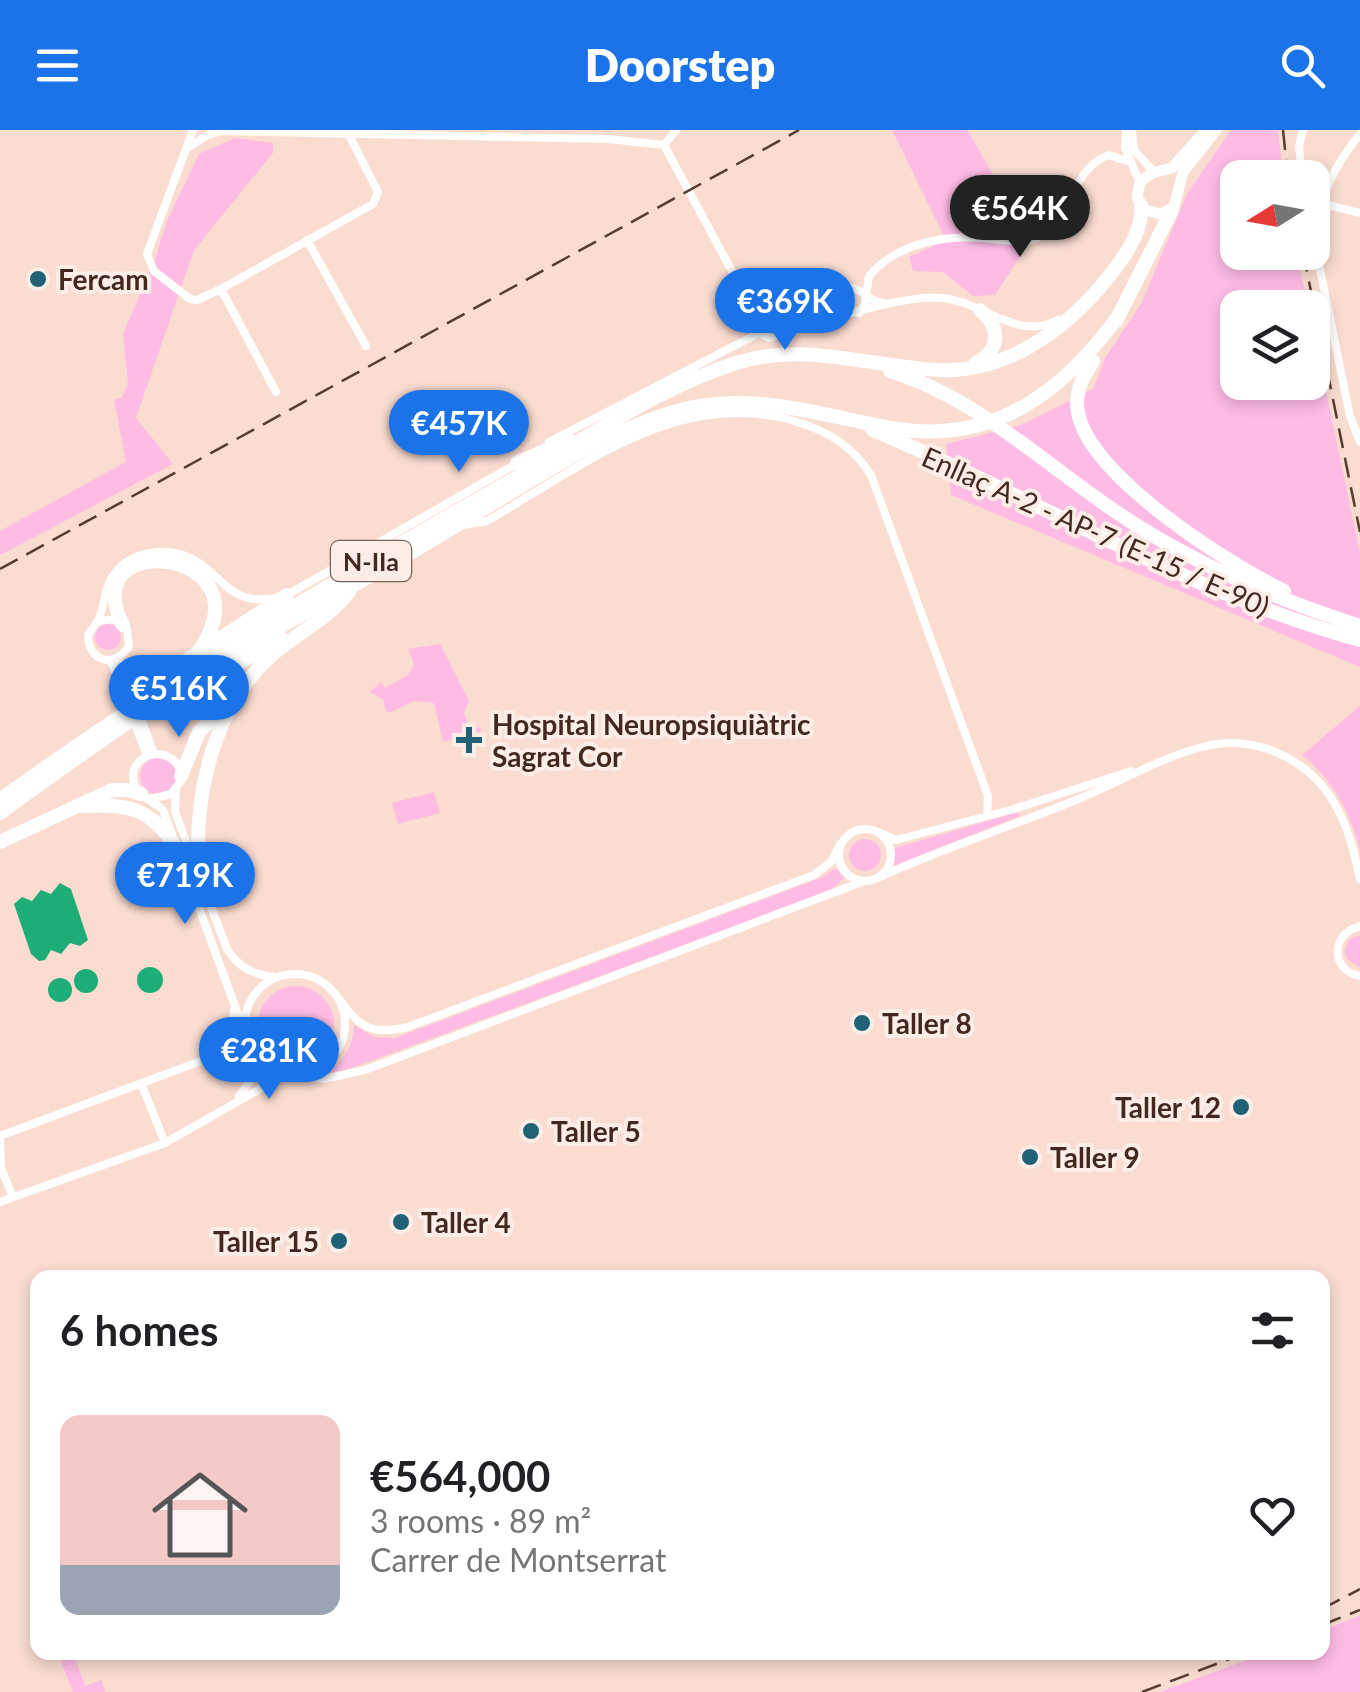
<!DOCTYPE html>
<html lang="en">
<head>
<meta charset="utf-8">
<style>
  body { margin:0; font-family:Lato,sans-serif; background:#f2f2f2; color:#202124; height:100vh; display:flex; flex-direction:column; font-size:38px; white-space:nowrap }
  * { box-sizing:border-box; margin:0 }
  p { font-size:32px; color:#757577 }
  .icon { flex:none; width:55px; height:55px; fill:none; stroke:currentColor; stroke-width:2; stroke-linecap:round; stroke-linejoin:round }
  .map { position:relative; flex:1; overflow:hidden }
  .panel { position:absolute; left:30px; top:1140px; width:1300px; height:390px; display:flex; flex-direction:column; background:#fff; border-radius:20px; box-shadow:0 5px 15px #0003 }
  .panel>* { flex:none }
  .needle { width:65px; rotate:259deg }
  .fabs { position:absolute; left:1220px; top:30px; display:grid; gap:20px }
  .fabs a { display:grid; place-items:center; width:110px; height:110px; border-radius:20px; background:#fff; box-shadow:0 5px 15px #0003; font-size:50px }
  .price { position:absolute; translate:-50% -85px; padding:0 22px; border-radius:35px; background:#1a73e8; color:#fff; font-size:32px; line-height:65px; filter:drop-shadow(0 2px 5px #0008) }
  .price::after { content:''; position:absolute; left:50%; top:60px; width:30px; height:22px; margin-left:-15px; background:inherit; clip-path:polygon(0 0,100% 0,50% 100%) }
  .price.current { background:#222; color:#fff }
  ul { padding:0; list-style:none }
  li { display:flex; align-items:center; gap:30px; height:250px; padding:0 30px }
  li+li { border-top:2px solid #e0e0e0 }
  li span { display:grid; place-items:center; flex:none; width:280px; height:200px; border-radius:20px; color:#555 }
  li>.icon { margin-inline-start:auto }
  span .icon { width:120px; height:120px; fill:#fffc; stroke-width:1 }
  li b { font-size:42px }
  h2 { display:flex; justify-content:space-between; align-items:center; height:120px; padding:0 30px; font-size:42px }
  header { display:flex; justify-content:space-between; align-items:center; height:130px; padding:0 30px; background:#1a73e8; color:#fff; font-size:45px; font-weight:800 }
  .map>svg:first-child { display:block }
  .green { fill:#febce5 }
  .water { fill:#1fad77 }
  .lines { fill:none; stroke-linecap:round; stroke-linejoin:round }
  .street { stroke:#fff; stroke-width:8 }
  .secondary { stroke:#fff; stroke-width:11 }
  .highway { stroke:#fff; stroke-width:14 }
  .rail { stroke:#583c31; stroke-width:2.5; stroke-dasharray:20 10; stroke-linecap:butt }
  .poi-dot { fill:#1f6275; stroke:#fcede7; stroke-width:4 }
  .labels { text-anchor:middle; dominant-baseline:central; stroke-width:8; stroke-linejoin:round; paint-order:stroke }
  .shield { fill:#fcede7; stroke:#7b635a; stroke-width:2.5 }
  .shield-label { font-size:25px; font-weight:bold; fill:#44281d }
  .poi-label { font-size:28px; font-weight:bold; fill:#44281d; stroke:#fcede7; text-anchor:start }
  .street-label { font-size:28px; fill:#44281d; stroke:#fcede7 }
</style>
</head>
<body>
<header><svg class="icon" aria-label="menu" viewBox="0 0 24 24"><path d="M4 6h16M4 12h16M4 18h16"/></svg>Doorstep<svg class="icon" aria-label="search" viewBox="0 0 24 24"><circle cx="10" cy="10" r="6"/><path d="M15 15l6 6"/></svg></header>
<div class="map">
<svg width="1360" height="1562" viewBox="0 0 1360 1562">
  <rect width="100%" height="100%" fill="#fadcd1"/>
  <path class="green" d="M892 0H967L1025 99 1024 121 995 165 973 166 943 142 913 141 909 127 946 110Z
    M1231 0H1278L1283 47 1238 48V122L1297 123 1308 177 1238 178V252H1312L1313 200 1360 423V537L951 365 946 314 1021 295 1093 259 1105 228 1141 174 1187 64Z
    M235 8 273 13V23L194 120 136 288 173 334 0 425V401L126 332 114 270 122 268 128 253 123 204 155 129 167 91 199 24Z
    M95 507a13 13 0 1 1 26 0a13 13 0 1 1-26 0Z
    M440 514 469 571 464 583 470 599 480 597 482 601 443 612 434 573 414 571 389 583 385 580 384 570 370 562 381 552 385 558 408 545 414 534 408 519Z
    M1360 576V720C1350 682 1333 650 1302 625Z
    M140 646a18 18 0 1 1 36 0a18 18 0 1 1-36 0Z
    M434 662 440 683 398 694 392 673Z
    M1018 682 1020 686 894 736 895 718Z
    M849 725a16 16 0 1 1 32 0a16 16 0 1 1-32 0Z
    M835 738 844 748 830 761 349 939 328 943C345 929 353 917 354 895L374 907 395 908 823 747Z
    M1360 805V837H1359L1347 829 1345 819 1349 809Z
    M258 894a38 38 0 1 1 76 0a38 38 0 1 1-76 0Z
    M1360 1485V1562H1160L1266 1523 1322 1522 1323 1501Z
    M58 1523H73L85 1556 101 1550 105 1562H73Z"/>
  <path class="water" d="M60 753 71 759 88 810 80 816 70 813 61 824 51 820 45 830 39 831 31 824 14 774 22 767 32 771 41 760 51 764Z
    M137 850a13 13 0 1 1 26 0a13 13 0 1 1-26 0Z
    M74 851a12 12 0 1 1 24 0a12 12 0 1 1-24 0Z
    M48 860a12 12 0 1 1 24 0a12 12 0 1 1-24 0Z"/>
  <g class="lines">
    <path class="street" d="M193 0 147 124 154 141 190 169 197 170 221 159 373 74 378 62 349 5
      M1126 0 1125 18 1140 53
      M1132 0 1134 20 1155 43
      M664 15 676 0
      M186 19 209 4 221 1 608 9 664 15 747 169 758 195
      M1302 48 1299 16 1303 0
      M1320 73 1360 83
      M1312 100 1350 286 1360 312
      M1313 105C1321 64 1334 36 1360 4
      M307 110 366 216
      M221 159 276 262
      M859 183 865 174 869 146C899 111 949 104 992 109 1006 110 1025 115 1039 107 1069 90 1072 38 1109 25L1130 32
      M779 191C809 188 825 161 847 158 861 156 870 173 884 173
      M758 194 767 185 779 191
      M779 202C826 193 896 165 940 168 982 170 1016 212 1058 190
      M759 203 770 208C778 206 783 200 779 191
      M549 312 759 203
      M465 395 487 391C581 337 677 259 791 290 826 300 852 315 871 345L988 666 987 686
      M99 491 114 489 127 499 129 516C115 539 88 532 88 505 91 500 94 497 97 492 104 482 103 462 111 449 129 419 171 414 199 433 215 443 224 459 242 466 257 472 272 469 287 465L516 334
      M118 528 154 623
      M111 531 147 626
      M176 660 175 682 227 819C240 839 254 845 276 847
      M151 669 171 664 181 651 179 636C158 609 121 633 137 659 142 668 156 673 163 680L246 906
      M839 725a26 26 0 1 1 52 0a26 26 0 1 1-52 0Z
      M878 702 896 710 1014 679 1131 641
      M878 748C944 717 1015 696 1083 667 1122 651 1160 628 1202 617 1258 602 1316 632 1340 684 1350 704 1355 727 1360 749
      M1360 796C1330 804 1330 840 1360 846
      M245 894a50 50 0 1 1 100 0a50 50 0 1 1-100 0Z
      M336 865C359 896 368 906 408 897L814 745 832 731 840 714
      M296 945 324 949 365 940 862 752
      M141 953 165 1013
      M239 966 250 951V919
      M0 1006 209 928C233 914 231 905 234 879
      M0 1010 1 1038 13 1067
      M0 1072 165 1013 286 944"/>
    <path class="secondary" d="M1206 0 1172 38 1152 43 1140 52 1137 67 1145 80 1161 84 1174 77 1183 42 1216 0"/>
    <path class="highway" d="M1116 191 1172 80
      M1093 231C1083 247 1074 262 1078 282 1088 345 1228 434 1284 461
      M975 234C1000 220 1002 199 980 180
      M890 241C985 271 1053 343 1136 395 1206 439 1281 471 1360 496
      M873 300C1036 368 1188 463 1360 510
      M517 333 569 310
      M123 495C72 397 273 417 198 522
      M170 541 287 465
      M191 559 282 509
      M181 646 199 602 231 570
      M0 670C164 551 338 448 514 349 586 309 658 258 736 233 805 211 870 237 939 240 1004 243 1061 203 1101 156 1119 135 1143 105 1141 76
      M82 676C128 674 150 677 176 717
      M0 683C71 631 143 580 218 534 289 490 363 451 434 409 505 367 597 304 674 282 752 259 821 286 897 299 996 314 1065 260 1119 185
      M0 712 112 660H128L141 664
      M199 745C193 668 212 578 272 525 297 503 328 489 349 462"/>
    <path class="rail" d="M1283 0 1288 48
      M1303 122 1360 402
      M0 439 799 0
      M1322 1479 1360 1459
      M1322 1495 1360 1480
      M1142 1562 1248 1522"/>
  </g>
  <g class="poi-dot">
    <circle cx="38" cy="149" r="10"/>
    <path d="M464 595h10v10h10v10h-10v10h-10v-10h-10v-10h10z"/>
    <circle cx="862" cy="893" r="10"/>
    <circle cx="1241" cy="977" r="10"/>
    <circle cx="531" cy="1001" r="10"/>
    <circle cx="1030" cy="1027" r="10"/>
    <circle cx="401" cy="1092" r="10"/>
    <circle cx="339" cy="1111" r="10"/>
  </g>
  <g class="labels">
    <rect class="shield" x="331" y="411" width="80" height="40" rx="8"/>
    <g class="shield-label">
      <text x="371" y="431">N-IIa</text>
    </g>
    <g class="poi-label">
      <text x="58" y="149">Fercam</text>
      <text x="492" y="594">Hospital Neuropsiquiàtric<tspan x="492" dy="32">Sagrat Cor</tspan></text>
      <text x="882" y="893">Taller 8</text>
      <text x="1221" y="977" text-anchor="end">Taller 12</text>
      <text x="551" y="1001">Taller 5</text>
      <text x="1050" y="1027">Taller 9</text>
      <text x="421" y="1092">Taller 4</text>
      <text x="319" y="1111" text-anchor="end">Taller 15</text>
    </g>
    <g class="street-label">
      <text transform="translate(1096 401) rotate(24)">Enllaç A-2 - AP-7 (E-15 / E-90)</text>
    </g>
  </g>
</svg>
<div class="fabs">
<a><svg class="needle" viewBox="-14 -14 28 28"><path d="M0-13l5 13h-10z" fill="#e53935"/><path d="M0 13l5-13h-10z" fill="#757577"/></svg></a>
<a><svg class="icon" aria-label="layers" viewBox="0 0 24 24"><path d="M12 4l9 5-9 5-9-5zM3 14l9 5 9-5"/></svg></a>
</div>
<b class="price current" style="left:1020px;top:130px">€564K</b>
<b class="price" style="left:785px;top:223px">€369K</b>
<b class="price" style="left:459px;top:345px">€457K</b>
<b class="price" style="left:179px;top:610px">€516K</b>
<b class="price" style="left:185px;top:797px">€719K</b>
<b class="price" style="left:269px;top:972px">€281K</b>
<section class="panel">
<h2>6 homes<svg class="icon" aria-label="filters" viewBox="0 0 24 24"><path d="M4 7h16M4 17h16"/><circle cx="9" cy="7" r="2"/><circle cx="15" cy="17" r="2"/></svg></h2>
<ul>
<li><span style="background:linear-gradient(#f6c9c9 75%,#9aa5b1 0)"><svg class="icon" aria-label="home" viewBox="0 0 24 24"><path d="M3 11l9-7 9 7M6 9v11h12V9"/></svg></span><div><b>€564,000</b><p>3 rooms · 89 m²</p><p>Carrer de Montserrat</p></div><svg class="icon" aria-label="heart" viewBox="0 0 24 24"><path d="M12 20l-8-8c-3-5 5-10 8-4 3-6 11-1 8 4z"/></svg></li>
</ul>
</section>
</div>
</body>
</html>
